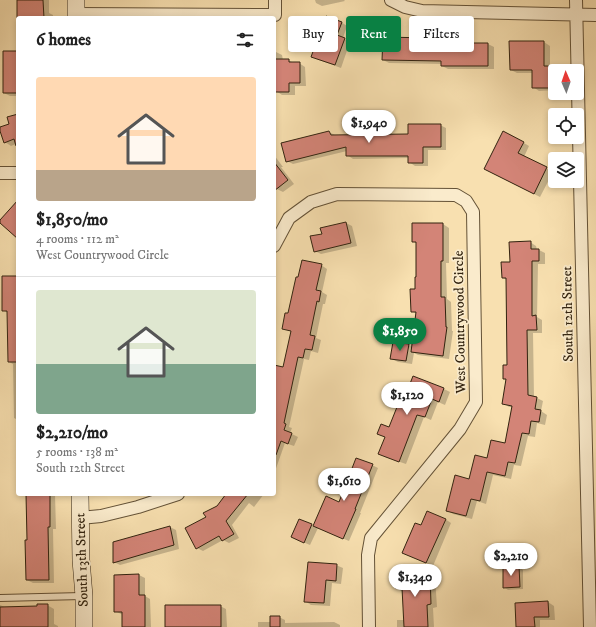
<!DOCTYPE html>
<html lang="en">
<head>
<meta charset="utf-8">
<style>
  body { margin:0; font-family:"IM FELL DW Pica",serif; background:#f6f6f6; color:#222; height:100vh; display:flex; flex-direction:column; font-size:15px; white-space:nowrap }
  * { box-sizing:border-box; margin:0 }
  p { font-size:13px; color:#767676 }
  .icon { flex:none; width:22px; height:22px; fill:none; stroke:currentColor; stroke-width:2; stroke-linecap:round; stroke-linejoin:round }
  .map { position:relative; flex:1; overflow:hidden }
  .sheet { position:absolute; left:16px; top:16px; width:260px; height:480px; display:flex; flex-direction:column; background:#fff; border-radius:4px; box-shadow:0 2px 6px #0003 }
  .sheet>* { flex:none }
  .guide { position:absolute; left:288px; top:16px; width:248px; height:36px; display:flex; gap:8px }
  .needle { width:26px; rotate:358deg }
  .controls { position:absolute; left:548px; top:64px; display:grid; gap:8px }
  .controls a { display:grid; place-items:center; width:36px; height:36px; border-radius:4px; background:#fff; box-shadow:0 2px 6px #0003; font-size:20px }
  .price { position:absolute; translate:-50% -34px; padding:0 9px; border-radius:14px; background:#fff; color:#222; font-size:13px; line-height:26px; filter:drop-shadow(0 1px 2px #0008) }
  .price::after { content:''; position:absolute; left:50%; top:24px; width:12px; height:9px; margin-left:-6px; background:inherit; clip-path:polygon(0 0,100% 0,50% 100%) }
  .price.on { background:#0b8043; color:#fff }
  ul { padding:0; list-style:none }
  li { display:grid; align-content:center; gap:8px; height:212px; padding:0 20px }
  li+li { border-top:1px solid #e0e0e0 }
  li span { display:grid; place-items:center; height:124px; border-radius:4px; color:#555 }
  li>.icon { margin-inline-start:auto }
  span .icon { width:72px; height:72px; fill:#fffc; stroke-width:1 }
  li b { font-size:17px }
  h2 { display:flex; justify-content:space-between; align-items:center; height:48px; padding:0 20px; font-size:17px }
  .tag { padding:0 14px; border-radius:4px; background:#fff; box-shadow:0 2px 6px #0003; font-size:14px; line-height:36px }
  .tag.on { background:#0b8043; color:#fff }
  .map>svg:first-child { display:block }
  .shadow { fill:#0003 }
  .building { fill:#d38477; stroke:#32230f }
  .lines { fill:none; stroke-linecap:round; stroke-linejoin:round }
  .lane-casing { stroke:#645237; stroke-width:8 }
  .street-casing { stroke:#645237; stroke-width:14 }
  .secondary-casing { stroke:#32230f; stroke-width:18 }
  .lane { stroke:#faebcc; stroke-width:6 }
  .street { stroke:#faebcc; stroke-width:12 }
  .secondary { stroke:#faebcc; stroke-width:17 }
  .labels { text-anchor:middle; dominant-baseline:central; stroke-width:3.5; stroke-linejoin:round; paint-order:stroke }
  .street-label { font-size:14px; fill:#32230f; stroke:#faebcc }
</style>
</head>
<body>
<div class="map">
<svg width="596" height="627" viewBox="0 0 596 627">
  <rect width="100%" height="100%" fill="#f8e0b0"/>
  <filter id="stains"><feTurbulence type="fractalNoise" baseFrequency=".005" numOctaves="4"/><feColorMatrix values="0 0 0 0 .2 0 0 0 0 .09 0 0 0 0 .02 0 0 0 .5 -.17"/></filter>
  <radialGradient id="worn" r=".72"><stop offset=".6" stop-color="#630" stop-opacity="0"/><stop offset="1" stop-color="#630" stop-opacity=".3"/></radialGradient>
  <path class="shadow" d="M18 0H49V13L53 15V18H18Z
    M315 0H344L345 1 322 6 316 3Z
    M341 22 347 26 343 38 350 42 341 68 319 60 313 57Z
    M429 39 435 42V44H488L494 47V69H448L442 66V64L389 63 383 60Z
    M544 42 550 46V67L555 70V90L539 91 533 87V73H517L511 70Z
    M18 52V96H10L4 93Z
    M274 52H276L282 55 283 60H288L294 63H299L305 67 306 86H295V95H282L276 91V87H274Z
    M18 115V143L11 146 5 142 10 125Z
    M440 125 446 128V150H428V166H415L409 162V158L353 159 347 155V151L293 164 287 161 329 132 335 135H409Z
    M524 143 529 146 524 157 553 172 540 197 491 172Z
    M274 155 283 167H281L294 184 283 192 277 189 274 185Z
    M346 223 352 226 357 246 321 254 315 251Z
    M443 224 449 228V263H446L447 299 451 302 452 331H453L449 359 418 355 414 353 412 364 398 362 392 359 408 345 412 347 417 314 412 311 416 290 417 244 413 241Z
    M530 242 536 246 537 250H539L545 253V264H538L537 317 542 320V333H533L534 397 537 398 543 401 541 411 547 415 545 425 537 423 535 437 528 436 521 466 514 465 511 479 493 475 486 504 477 501 472 519 453 514 447 510 487 459 506 444 512 407H509L503 403 507 380 504 379 508 366 507 280 503 278 511 263Z
    M321 265 327 269 322 292 327 295 325 304H323L316 338 321 340 318 353 311 351 309 360 304 359 289 427 292 428 290 433 298 437 294 446 285 443 274 474V366L284 368 292 332 283 328 289 314Z
    M18 277V420L14 418 13 364 9 362 8 313 3 310Z
    M444 389 450 392 445 405 438 402 431 420 424 417 406 464 385 457 386 437 407 395Z
    M372 465 378 468 360 513H361L349 541 318 528 310 545 298 540 311 525 314 526 340 503Z
    M27 494H55L56 529H53L54 583H33L27 580 28 541Z
    M228 494H264L254 507 249 503 232 525 239 538 229 543 223 540 203 551 197 548 207 517 218 506Z
    M445 519 451 523 433 566 410 556 422 527Z
    M170 527 176 530 179 549 120 565 114 562Z
    M336 565 343 568 341 584 332 583 330 606 311 605 305 601Z
    M519 567 523 570V589L508 590 504 587Z
    M429 574 435 577 437 607 433 608 434 627H397V620H404L403 592 396 588Z
    M139 575 145 578V596L150 599 151 627H123V615L115 611Z
    M548 602 554 606 555 620H540V627H517Z
    M0 605 7 608 38 607 47 605 54 609V624L58 626V627H0Z
    M220 606 226 609 227 627H166Z
    M279 617 285 620V623L334 622 340 625V627H258V622H271Z"/>
  <path class="building" d="M17 0H43L44 18H17Z
    M326 16 342 22 337 35 345 38 335 65 311 57Z
    M383 37 430 38 429 43H488V66H441V61L382 60Z
    M509 41H544V66H549V88H532V70H510Z
    M3 51H18V93H3Z
    M274 59H289V62H300V83H289V92H275V84H274Z
    M18 114V146H16L14 139 4 143 0 131V127L9 124 7 117Z
    M408 124H441V147H423V163H408V156H346V147L286 162 281 143 329 131 331 135 408 134Z
    M503 131 524 142 518 153 547 167 534 194 484 169Z
    M274 162 288 180 274 191Z
    M18 200V239L0 223V220Z
    M346 222 351 243 314 252 310 236 322 234 320 228Z
    M412 223H443V261H441V297H445L446 327H447L443 356 411 352 416 312H411L410 289H415V277H416V242H412Z
    M531 241V249H539V261H532V316L536 315 537 330H527L528 395 537 397 535 409 541 410 539 422 531 421 529 434 522 433 515 463 508 462 505 476 487 472 480 501 471 499 466 516 446 511 455 475 469 479 475 455 487 458 491 440 505 443 512 406 502 404 506 379H503V365H507L506 278H502L501 262H510L509 242Z
    M302 260 322 264 316 290 321 291 319 302 317 301 310 335 315 336 312 350 305 349 303 358 298 357 284 423 286 424 284 430 292 433 288 444 281 441 276 455H274V365L283 367 291 331 282 329 285 313H288L296 277H298Z
    M2 276H18V362H8L7 311H2Z
    M393 342 409 344 406 361 390 359Z
    M413 376 444 388 439 402 432 399 425 417 417 415 399 462 378 454 385 437 377 434 381 424 389 427 397 407 393 406 398 391 406 394Z
    M356 458 373 464 355 509H356L343 539 313 526 326 496 339 502Z
    M26 494H50V527H48L49 580H26L25 540H27Z
    M226 494H248L226 521 234 534 222 541 219 536 196 549 185 528 206 517 203 513 217 506Z
    M427 511 446 519 426 563 402 553 415 523 421 525Z
    M299 519 312 524 304 543 291 537Z
    M170 526 174 545 113 563V542Z
    M308 562 337 564 336 581 326 580 324 603 304 602Z
    M519 566 520 587 503 588V567Z
    M430 573 431 604 427 605 428 627H404L402 588H395V574Z
    M139 574V595H145V627H122V612H114V575Z
    M548 601 549 617H534L535 627H516L515 603Z
    M37 604H48V627H0V607L37 606Z
    M165 605H221V627H165Z
    M270 616H280V627H270Z"/>
  <g class="lines">
    <defs>
      <path id="lane" d="M0 598 82 596"/>
      <path id="street" d="M391 0 405 7 422 11 596 15
        M576 0 590 627
        M76 14 275 15V0
        M0 173H18
        M274 246 289 218 311 202 337 194 456 195 466 201 473 212 476 402 460 429 371 538 368 555 369 627
        M80 518 101 516 138 507 178 494"/>
      <path id="secondary" d="M76 0V18
        M80 494 81 560 84 596V627"/>
    </defs>
    <use href="#lane" class="lane-casing"/>
    <use href="#street" class="street-casing"/>
    <use href="#secondary" class="secondary-casing"/>
    <use href="#lane" class="lane"/>
    <use href="#street" class="street"/>
    <use href="#secondary" class="secondary"/>
  </g>
  <g class="labels">
    <g class="street-label">
      <text transform="translate(568 314) rotate(-91)">South 12th Street</text>
      <text transform="translate(460 322) rotate(-91)">West Countrywood Circle</text>
      <text transform="translate(82 560) rotate(-92)">South 13th Street</text>
    </g>
  </g>
  <rect width="100%" height="100%" filter="url(#stains)"/>
  <rect width="100%" height="100%" fill="url(#worn)"/>
</svg>
<div class="controls">
<a><svg class="needle" viewBox="-14 -14 28 28"><path d="M0-13l5 13h-10z" fill="#e53935"/><path d="M0 13l5-13h-10z" fill="#767676"/></svg></a>
<a><svg class="icon" aria-label="locate" viewBox="0 0 24 24"><circle cx="12" cy="12" r="6"/><path d="M12 2v4M12 18v4M2 12h4M18 12h4"/></svg></a>
<a><svg class="icon" aria-label="layers" viewBox="0 0 24 24"><path d="M12 4l9 5-9 5-9-5zM3 14l9 5 9-5"/></svg></a>
</div>
<b class="price" style="left:369px;top:144px">$1,940</b>
<b class="price on" style="left:400px;top:352px">$1,850</b>
<b class="price" style="left:407px;top:416px">$1,120</b>
<b class="price" style="left:344px;top:502px">$1,610</b>
<b class="price" style="left:511px;top:577px">$2,210</b>
<b class="price" style="left:415px;top:598px">$1,340</b>
<div class="guide">
<a class="tag">Buy</a>
<a class="tag on">Rent</a>
<a class="tag">Filters</a>
</div>
<section class="sheet">
<h2>6 homes<svg class="icon" aria-label="filters" viewBox="0 0 24 24"><path d="M4 7h16M4 17h16"/><circle cx="9" cy="7" r="2"/><circle cx="15" cy="17" r="2"/></svg></h2>
<ul>
<li><span style="background:linear-gradient(#ffd9b3 75%,#b9a48a 0)"><svg class="icon" aria-label="home" viewBox="0 0 24 24"><path d="M3 11l9-7 9 7M6 9v11h12V9"/></svg></span><div><b>$1,850/mo</b><p>4 rooms · 112 m²</p><p>West Countrywood Circle</p></div></li>
<li><span style="background:linear-gradient(#dfe7d0 60%,#7fa58c 0)"><svg class="icon" aria-label="home" viewBox="0 0 24 24"><path d="M3 11l9-7 9 7M6 9v11h12V9"/></svg></span><div><b>$2,210/mo</b><p>5 rooms · 138 m²</p><p>South 12th Street</p></div></li>
</ul>
</section>
</div>
</body>
</html>
